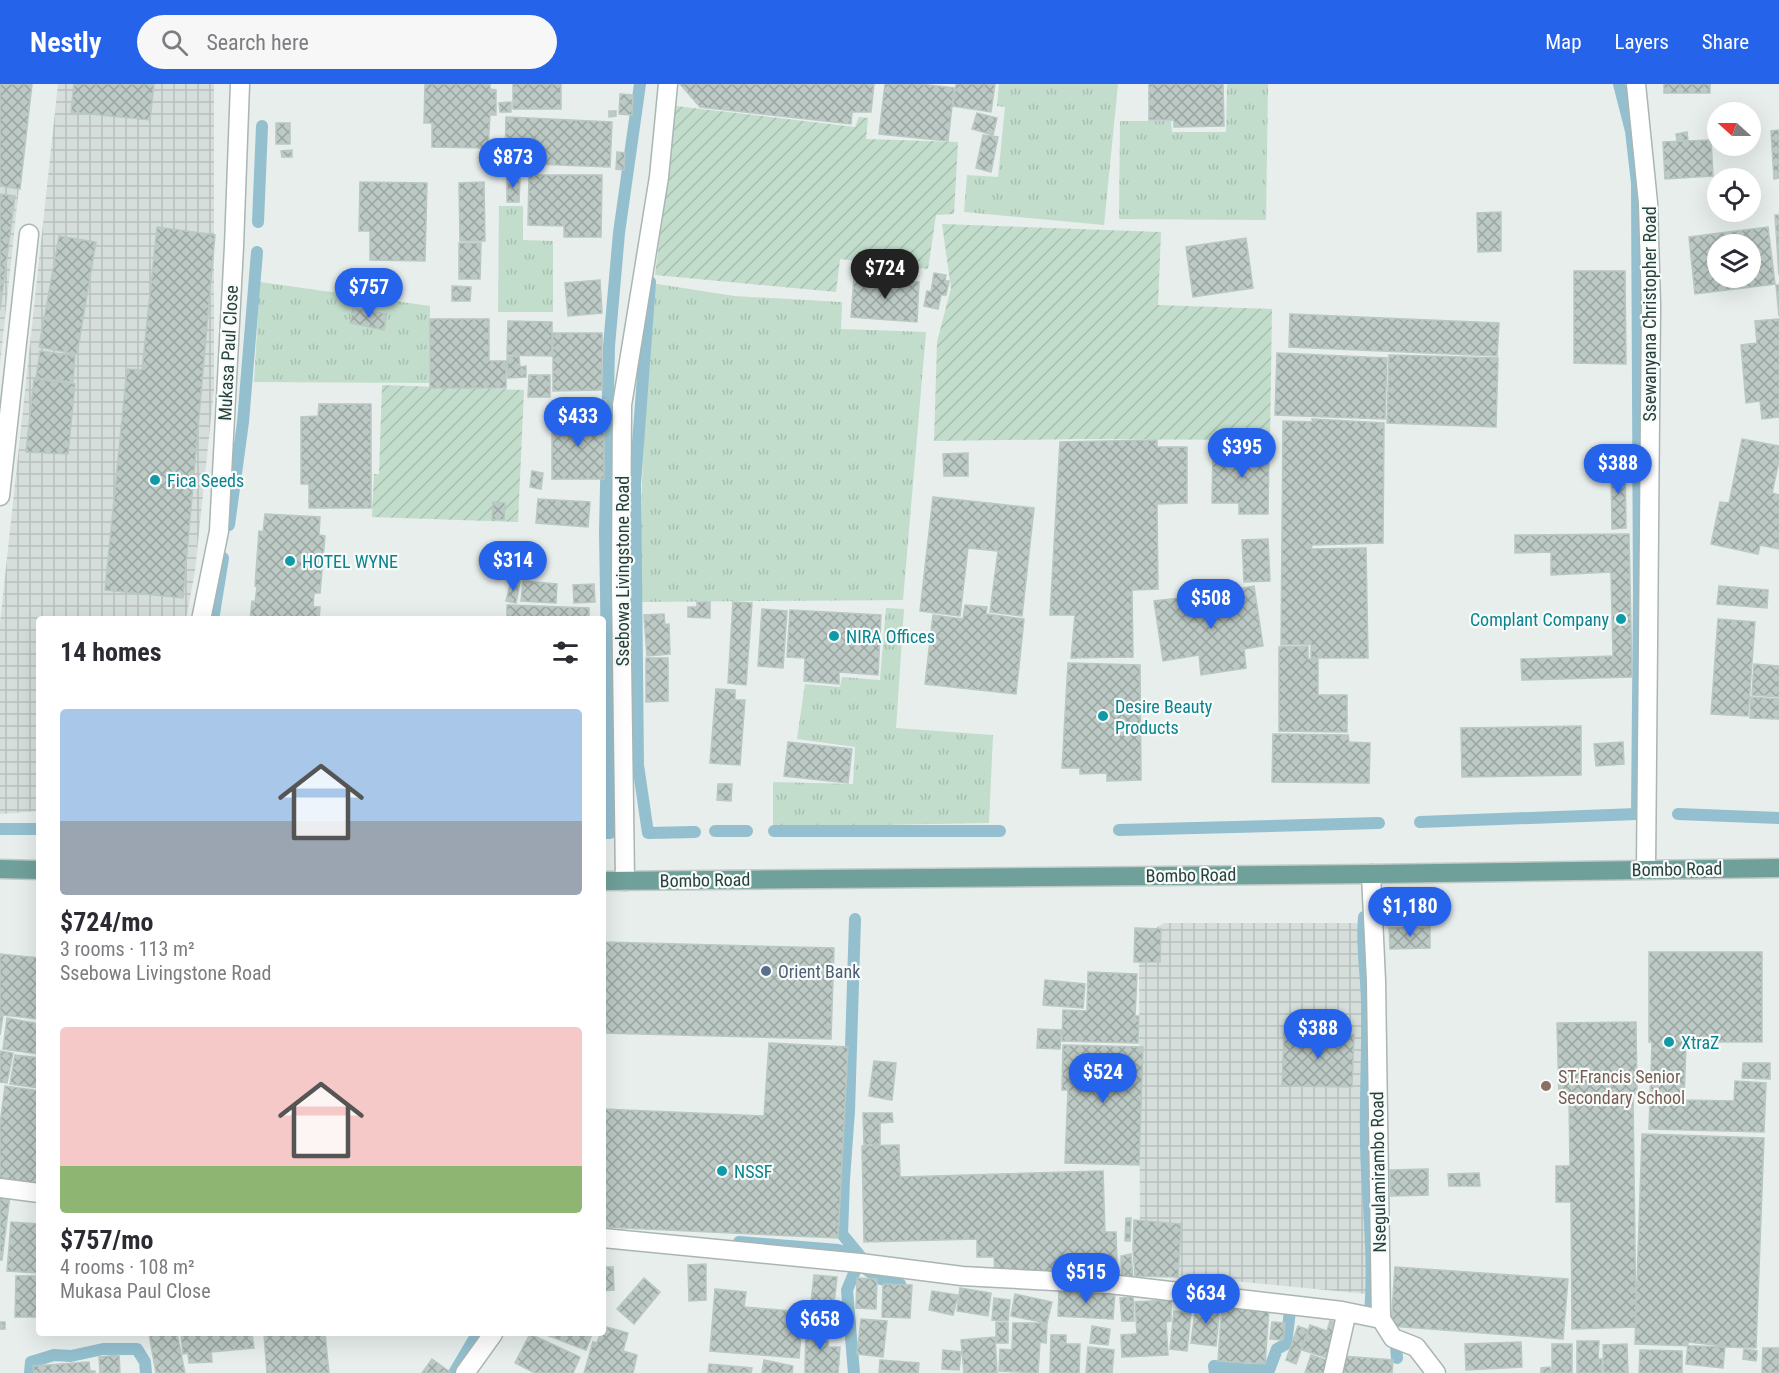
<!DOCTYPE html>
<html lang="en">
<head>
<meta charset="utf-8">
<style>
  body { margin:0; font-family:"Roboto Condensed",sans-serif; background:#f7f7f7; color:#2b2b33; height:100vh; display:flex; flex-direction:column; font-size:22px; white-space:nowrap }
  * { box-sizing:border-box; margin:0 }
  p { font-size:20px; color:#7c7c81 }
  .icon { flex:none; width:33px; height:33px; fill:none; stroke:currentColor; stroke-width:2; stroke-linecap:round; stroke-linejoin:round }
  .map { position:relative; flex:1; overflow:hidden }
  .details { position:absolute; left:36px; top:532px; width:570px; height:720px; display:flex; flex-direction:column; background:#fff; border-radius:6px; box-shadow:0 6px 24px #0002 }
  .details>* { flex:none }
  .needle { width:39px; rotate:291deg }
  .tools { position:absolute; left:1707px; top:18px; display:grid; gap:12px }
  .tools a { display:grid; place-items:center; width:54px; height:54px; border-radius:50%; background:#fff; box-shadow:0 6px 24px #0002; font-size:30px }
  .price { position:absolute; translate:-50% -51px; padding:0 14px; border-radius:21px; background:#2563eb; color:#fff; font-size:20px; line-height:39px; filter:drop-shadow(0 2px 3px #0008) }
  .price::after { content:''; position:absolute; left:50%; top:36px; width:18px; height:14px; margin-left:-9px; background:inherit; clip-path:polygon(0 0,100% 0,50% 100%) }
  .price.current { background:#222; color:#fff }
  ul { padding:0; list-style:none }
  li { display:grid; align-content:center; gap:12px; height:318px; padding:0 24px }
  li span { display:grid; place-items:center; height:186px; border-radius:6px; color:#555 }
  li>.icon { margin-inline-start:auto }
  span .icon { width:108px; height:108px; fill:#fffc; stroke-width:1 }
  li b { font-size:26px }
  h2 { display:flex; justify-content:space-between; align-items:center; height:72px; padding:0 24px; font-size:26px }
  header { display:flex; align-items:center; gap:36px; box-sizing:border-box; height:84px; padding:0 30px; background:#2563eb; color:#fff }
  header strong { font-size:28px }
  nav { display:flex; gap:33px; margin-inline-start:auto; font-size:21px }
  .search { width:420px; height:54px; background:#f7f7f7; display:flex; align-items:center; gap:15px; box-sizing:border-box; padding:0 21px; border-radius:33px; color:#7c7c81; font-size:22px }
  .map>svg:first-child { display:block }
  .industrial { fill:url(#industrial-grid) }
  .grass { fill:url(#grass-tufts) }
  .garden { fill:url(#garden-furrows) }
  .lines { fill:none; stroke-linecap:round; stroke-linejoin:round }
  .stream { stroke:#93bfcf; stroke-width:12 }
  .building { fill:url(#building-cross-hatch); stroke:#b9c8c3; stroke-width:1.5; fill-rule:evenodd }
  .minor-casing { stroke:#a9b6b4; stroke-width:21 }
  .primary-casing { stroke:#c2cac8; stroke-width:21 }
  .minor { stroke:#fff; stroke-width:18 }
  .primary { stroke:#6fa099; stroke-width:18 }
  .culture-dot { fill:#0f9aa8; stroke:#f7fbf9; stroke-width:2 }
  .service-dot { fill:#5c6f8a; stroke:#f7fbf9; stroke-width:2 }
  .education-dot { fill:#8d6e63; stroke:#f7fbf9; stroke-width:2 }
  .labels { text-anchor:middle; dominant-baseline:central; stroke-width:4.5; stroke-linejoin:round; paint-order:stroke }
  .street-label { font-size:18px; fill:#26403c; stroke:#f7fbf9 }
  .culture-label { font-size:18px; fill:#0d838f; stroke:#f7fbf9; text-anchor:start }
  .service-label { font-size:18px; fill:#4e5e75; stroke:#f7fbf9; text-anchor:start }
  .education-label { font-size:18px; fill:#785e54; stroke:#f7fbf9; text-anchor:start }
</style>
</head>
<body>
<header>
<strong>Nestly</strong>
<div class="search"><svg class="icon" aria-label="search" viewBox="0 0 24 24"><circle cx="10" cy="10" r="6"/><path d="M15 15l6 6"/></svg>Search here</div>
<nav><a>Map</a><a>Layers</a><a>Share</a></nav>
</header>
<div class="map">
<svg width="1779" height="1289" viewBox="0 0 1779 1289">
  <defs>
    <pattern id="industrial-grid" width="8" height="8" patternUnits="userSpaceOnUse" patternTransform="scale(1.5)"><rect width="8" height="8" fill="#d5dedb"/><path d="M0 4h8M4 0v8" fill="none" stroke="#b7c0bd"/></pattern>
    <pattern id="grass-tufts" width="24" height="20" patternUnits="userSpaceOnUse" patternTransform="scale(1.5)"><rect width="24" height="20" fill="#c2ddcc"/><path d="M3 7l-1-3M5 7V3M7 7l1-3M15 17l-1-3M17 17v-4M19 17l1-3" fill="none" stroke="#a7bfb0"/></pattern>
    <pattern id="garden-furrows" width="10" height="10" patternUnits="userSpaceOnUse" patternTransform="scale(1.5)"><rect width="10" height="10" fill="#c2ddcc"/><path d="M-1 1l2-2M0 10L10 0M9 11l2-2" fill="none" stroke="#a7bfb0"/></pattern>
    <pattern id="building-cross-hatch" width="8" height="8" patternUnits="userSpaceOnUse" patternTransform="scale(1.5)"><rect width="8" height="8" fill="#bcc9c5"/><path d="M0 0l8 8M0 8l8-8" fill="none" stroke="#99a5a1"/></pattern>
  </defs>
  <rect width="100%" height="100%" fill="#e7eeec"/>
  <path class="industrial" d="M0 0H30L0 281Z
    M58 0H214V305L195 487 186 535 39 536V727L0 730V539Z
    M1164 839H1360L1367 1210 1140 1188 1139 855Z"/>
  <path class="grass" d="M999 0H1118L1104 141 964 128 967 91 998 93 1005 23 997 22Z
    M1227 0H1268L1266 136 1119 135 1120 37H1171L1172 48H1226Z
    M499 122H523V156L553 157V228H498Z
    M260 198 430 222 429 299 254 298Z
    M651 199 734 212 842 218 841 245 926 248 903 516 639 518 642 399Z
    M886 524 904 525 896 644 993 651 989 739 773 743V698L853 700 855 663 797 655 805 600 840 603 842 593 880 596Z"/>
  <path class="garden" d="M676 22 855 43 859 33 868 34 866 55 958 58 954 130 936 131 928 185 840 175 836 208 655 191Z
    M942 140 1161 148 1158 221 1272 225 1270 356 1080 355 934 357 937 258 951 204Z
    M382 301 524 306 518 438 372 433 374 390H379Z"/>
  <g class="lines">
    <path class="stream" d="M258 138 262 42
      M650 198 635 400 638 681 648 749 695 748
      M229 441 243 338 257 168
      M213 536 223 474
      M1678 730 1779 734
      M1420 738 1637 730 1639 510 1637 99 1631 47 1619 0
      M0 745H39
      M1119 746 1379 739
      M715 747H747
      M774 747H1000
      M603 749H610L605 449 609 262 619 149 640 0
      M1364 833C1361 862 1367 892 1367 921 1368 967 1365 1013 1366 1059 1367 1115 1375 1172 1370 1229
      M855 835 849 1027 844 1095 842 1150 861 1173 867 1186 881 1195 900 1200
      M739 1158 838 1166 861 1173 847 1206 854 1289
      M1395 1251 1397 1274
      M30 1289 31 1278 54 1271 71 1272 103 1265H137L145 1278 146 1289
      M454 1289 477 1250
      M1215 1289 1214 1282 1251 1286H1269L1277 1265 1286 1260 1290 1227"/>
  </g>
  <path class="building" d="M0 0H32L20 105 0 102Z
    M74 0H154L150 36 71 28Z
    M425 0H490V5L496 6V31H490L488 64 432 63V39H424Z
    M513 0H561V25H513Z
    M680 0H874L871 28H852L851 40 700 23Z
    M885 0H920L954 4 948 57 879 50Z
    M956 0H995L991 28 953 22Z
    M1149 0H1223L1224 42 1174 43V36H1149Z
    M1664 0H1710V9H1664Z
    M620 10 633 11 632 31 619 30Z
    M511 18V28H500L499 19Z
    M609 27H616V32L609 33Z
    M977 29 997 34 993 51 972 45Z
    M506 33 612 38 610 83 505 79Z
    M276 39H290V60H276Z
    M1779 46V94L1774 95 1771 47Z
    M1687 48 1688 56 1677 57 1676 50Z
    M983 51 998 53 991 88 976 84Z
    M1711 56 1713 92 1665 95 1663 58Z
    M292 66V73H282L281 67Z
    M617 68 625 69 624 86 616 85Z
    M529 91H602L601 153H564V142L528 141Z
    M507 92 520 93 519 118H507Z
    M360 98 427 99 425 177 370 176V147H359Z
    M484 98 485 157H460L459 99Z
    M0 110 15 112 0 226Z
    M1501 128V167L1478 168 1477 129Z
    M1775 131H1779V191Z
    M157 143 215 151 183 514 105 506 127 285 142 286Z
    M1768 143 1775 200 1695 210 1689 153ZM1718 160H1750V194H1718Z
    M59 152 96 158 77 270 39 263Z
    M1246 154 1253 204 1193 213 1186 163Z
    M459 159H481L480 195H459Z
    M1574 187H1625L1626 280 1574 279Z
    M934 189 946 191 945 197H949L946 211H941L938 225 924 222 927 207 931 208Z
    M854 194 919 198 917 238 851 233Z
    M600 196 602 229 568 232 565 199Z
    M1776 201H1779V232Z
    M452 202 471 203 470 217H452Z
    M353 224 387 230 384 246 350 239Z
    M1290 230 1499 239 1497 272 1289 263Z
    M430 235H489V277H506V304H430Z
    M1779 235V333L1762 335 1760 317 1746 319 1741 261 1757 259 1755 237Z
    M508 237 552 238V272L507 271Z
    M553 249H602V306L553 307Z
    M40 267 75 272 73 298 36 294Z
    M1277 269 1387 274 1385 335 1275 331Z
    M1389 271 1498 274 1496 343 1387 339Z
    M519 272 520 283 526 282V293L508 294 507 273Z
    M529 291H550V313H528Z
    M34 295 75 300 68 370 26 368Z
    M582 315 606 316V329H581Z
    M319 320H371V424H309V400H301V333L318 332Z
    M552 332H604V395H552Z
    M1312 335 1384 339 1383 459 1312 461 1311 465 1366 464 1368 574H1311V560L1281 561 1283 337 1313 338Z
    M1742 355 1779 362V377L1772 409 1779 411V465L1760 461 1758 470 1711 460 1720 418 1729 419Z
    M1157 356V363H1187V419L1157 420 1158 505 1132 506 1133 573 1071 574 1075 531H1050L1060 358Z
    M1213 364H1269L1268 430H1239V419H1212Z
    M968 369V392H944L943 370Z
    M1625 377 1626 444 1612 445 1611 378Z
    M532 387 543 389 541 405 530 403Z
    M933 413 1034 424 1022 532 990 528 998 467 968 464 960 532 920 527Z
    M538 415 590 418 588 443 536 439Z
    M493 418 505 419 504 436 492 435Z
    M265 430 320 433 319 451 325 452 320 509H314L313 523H320L319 536H250L252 517 255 518 257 503 255 502 259 447 263 448Z
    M1629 450 1632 593 1522 596 1521 575 1613 572 1611 488 1551 491V468L1515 469V451Z
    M1268 455 1270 497 1244 498 1242 456Z
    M511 497 520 498 516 519 506 517Z
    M523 497 557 500 556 519 521 517Z
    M594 500 595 518 574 519 573 501Z
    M1254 502 1263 562 1244 565 1246 584 1201 591 1199 571 1163 577 1154 517 1179 514 1180 521 1232 514 1231 506Z
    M1719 502 1768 506 1767 524 1717 520Z
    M697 518H710V534L688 533V523H697Z
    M733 518 752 519 746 601 728 599Z
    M507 521 589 524V536H507Z
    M965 521 987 523 986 530 1024 535 1016 610 925 600 933 531 963 535Z
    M762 525 787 527 783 584 758 582Z
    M790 526 881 531 878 591 839 588V600L804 597 805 574 787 573Z
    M664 530 665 541 669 540 670 570 647 572 644 531Z
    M1718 535 1755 538 1748 632 1711 630Z
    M1308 562V575H1318V611H1347V648L1279 647V563Z
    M646 574H668V617L646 618Z
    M1068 579 1140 581 1141 696 1107 697V689L1080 690V684H1062Z
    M1754 580 1779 582V613L1752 611Z
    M716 605 735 606V616H745L740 681 710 679Z
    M1751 613 1779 615V635L1750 634Z
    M1581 642V691L1462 693 1461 644Z
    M1273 650 1348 651 1349 658 1370 659 1369 699 1272 698Z
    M788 658 852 665 848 699 784 692Z
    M1623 658 1624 680 1596 682 1594 660Z
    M718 700H732L731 717 717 716Z
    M1430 843V864L1390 865 1389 844Z
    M1135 844 1161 845 1160 878H1134Z
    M603 858 834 864 831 955 603 949Z
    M1649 868H1762V958H1686L1684 1016 1734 1017 1735 997 1766 999 1764 1048 1649 1045 1652 958H1649Z
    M0 870 39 874V935L3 931 0 951Z
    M1088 888 1137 890 1135 932H1139L1138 959 1062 957 1063 926 1087 927Z
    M1045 896 1085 900 1083 924 1043 921Z
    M7 934 39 940V970L3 965Z
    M1636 938 1637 1010 1559 1012 1557 939Z
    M1038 945 1061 946 1060 965 1037 964Z
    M1284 949 1354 951 1352 1003 1282 1002Z
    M769 959 848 963 838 1154 603 1143V1025L764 1032Z
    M1063 961 1143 963 1139 1081 1065 1079 1068 1006H1062Z
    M0 967 13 969 7 999 0 998Z
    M15 971 39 974V1004L10 1000Z
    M874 977 896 979 892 1016 869 1012Z
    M1743 979H1770V995L1742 994Z
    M5 1002 39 1007V1102L0 1097V1040Z
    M1633 1012 1636 1243 1572 1245 1571 1118H1556V1082H1570L1569 1014Z
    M863 1029H892L893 1038 880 1039V1060L864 1061Z
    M1642 1050 1764 1054 1756 1264 1635 1260Z
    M899 1061 900 1093 1103 1087 1105 1148H1116L1117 1182 1071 1184V1192L995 1189 994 1173H977V1155L864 1158 862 1062Z
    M1428 1085V1111L1391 1112 1390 1086Z
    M1479 1089 1480 1102H1449L1448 1090Z
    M0 1110 10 1111 2 1176H0Z
    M1126 1134H1131L1130 1157H1125Z
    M1134 1136 1181 1140 1178 1193 1135 1192 1133 1165Z
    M11 1138 39 1140V1189L7 1187Z
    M1131 1170 1133 1195 1122 1196 1121 1172Z
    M706 1180V1216L689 1217 688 1181Z
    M603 1183H613L614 1206 603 1207Z
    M1395 1183 1568 1195 1563 1255 1391 1242Z
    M814 1191 837 1193 832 1238 809 1235Z
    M16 1192H39V1233H15Z
    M644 1194 660 1208 634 1240 617 1225Z
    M857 1194 877 1195 876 1225 856 1224Z
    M883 1200 912 1201 910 1234 882 1233Z
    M960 1204 991 1209 988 1232 957 1227Z
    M715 1205 746 1208 744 1223 803 1228 799 1274 710 1267Z
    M1059 1206 1115 1209 1113 1235 1058 1232Z
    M932 1207 958 1211 953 1231 929 1226Z
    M1015 1210 1052 1218 1047 1239 1011 1232Z
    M1133 1213 1134 1237H1122L1120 1214Z
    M994 1214 1010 1216 1008 1237 992 1236Z
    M1171 1216V1237L1166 1238 1168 1271 1122 1273 1121 1251 1137 1250 1135 1218Z
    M1196 1219 1220 1222 1216 1262 1191 1259Z
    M1222 1221 1269 1224 1265 1280 1218 1277Z
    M1174 1227 1191 1229 1187 1267 1170 1265Z
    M861 1235 887 1237 883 1273 857 1270Z
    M1330 1237 1339 1240 1328 1274 1302 1266 1310 1241 1327 1247Z
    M0 1238H5V1245H0Z
    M996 1238 1008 1239V1259H996Z
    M1272 1238 1285 1239 1283 1256 1270 1255Z
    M1013 1239H1047L1046 1259 1040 1258 1038 1289 999 1287 1000 1265 1012 1266Z
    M806 1240 829 1242 828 1263H840L838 1289H805Z
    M603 1242 628 1249 623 1267 637 1271 633 1289H584L593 1258 597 1259 600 1250H603Z
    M1092 1242 1110 1245 1108 1261 1090 1259Z
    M1298 1242 1308 1246 1296 1280 1286 1276Z
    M149 1250H177L185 1289H156Z
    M181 1250H252L254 1264 211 1268 212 1278 189 1279 188 1269 183 1270Z
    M264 1250H325L329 1289H267Z
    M530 1250 580 1273 573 1289H535L515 1279Z
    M544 1250H592L586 1266Z
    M1051 1251H1066V1260H1080L1079 1289H1050Z
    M995 1253 997 1289H964L961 1256Z
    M1577 1257H1599L1598 1275H1602V1289H1577Z
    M1521 1258 1522 1283 1466 1286 1465 1260Z
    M1688 1258 1725 1262 1723 1284 1686 1280Z
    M1552 1260H1572V1289H1552Z
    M1627 1260 1628 1289H1604L1603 1261Z
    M1088 1263 1114 1266 1112 1289H1086Z
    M1763 1264H1779V1289H1762Z
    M1744 1265 1757 1267 1756 1277 1743 1275Z
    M943 1266 961 1268 959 1286 942 1285Z
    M1640 1266 1682 1267V1289H1639Z
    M119 1271 120 1289H100L99 1273Z
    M1311 1271 1329 1277 1326 1289H1305Z
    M1342 1272 1393 1276 1392 1289H1341Z
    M432 1275 450 1288 449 1289H422Z
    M764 1276 793 1282 792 1289H762Z
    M880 1276 919 1279 918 1289H879Z
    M89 1278 90 1287H95V1289H34L33 1282Z
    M709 1280 752 1284 751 1289H708Z
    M1550 1283 1551 1289H1541V1284Z"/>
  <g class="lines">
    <defs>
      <path id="minor" d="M1636 0 1648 119 1651 221 1646 785
        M0 412 29 150
        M201 536 219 447 234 162 240 0
        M1371 790 1376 897 1381 1235 1393 1254 1416 1263 1436 1289
        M625 797 621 502 622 321 659 93 668 0
        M0 1104 39 1109
        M603 1154 860 1179 962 1192 1110 1200 1342 1227 1381 1235
        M465 1289 493 1250
        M1333 1289 1345 1236 1342 1227"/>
      <path id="primary" d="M0 785 39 786
        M603 797 1371 790 1779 784"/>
    </defs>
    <use href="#minor" class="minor-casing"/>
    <use href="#primary" class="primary-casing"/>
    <use href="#minor" class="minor"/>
    <use href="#primary" class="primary"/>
  </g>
  <g class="culture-dot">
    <circle cx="155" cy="396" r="6"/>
    <circle cx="290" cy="477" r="6"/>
    <circle cx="1621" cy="535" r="6"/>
    <circle cx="834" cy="552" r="6"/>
    <circle cx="1103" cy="632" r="6"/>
    <circle cx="1669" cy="958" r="6"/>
    <circle cx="722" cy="1087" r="6"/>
  </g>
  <circle class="service-dot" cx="766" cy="887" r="6"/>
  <circle class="education-dot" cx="1546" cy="1002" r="6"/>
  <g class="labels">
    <g class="street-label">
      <text transform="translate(1649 230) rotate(-90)">Ssewanyana Christopher Road</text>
      <text transform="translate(228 269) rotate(-87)">Mukasa Paul Close</text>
      <text transform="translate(622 487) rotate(-90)">Ssebowa Livingstone Road</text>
      <text transform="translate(1677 785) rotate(-1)">Bombo Road</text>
      <text transform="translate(1191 791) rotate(-1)">Bombo Road</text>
      <text transform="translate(705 796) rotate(-1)">Bombo Road</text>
      <text transform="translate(1378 1088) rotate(-91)">Nsegulamirambo Road</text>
    </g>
    <g class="culture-label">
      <text x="167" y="396">Fica Seeds</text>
      <text x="302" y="477">HOTEL WYNE</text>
      <text x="1609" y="535" text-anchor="end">Complant Company</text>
      <text x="846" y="552">NIRA Offices</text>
      <text x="1115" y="622">Desire Beauty<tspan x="1115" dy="21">Products</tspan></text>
      <text x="1681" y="958">XtraZ</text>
      <text x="734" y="1087">NSSF</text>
    </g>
    <g class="service-label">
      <text x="778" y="887">Orient Bank</text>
    </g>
    <g class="education-label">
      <text x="1558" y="992">ST.Francis Senior<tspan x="1558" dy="21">Secondary School</tspan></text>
    </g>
  </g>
</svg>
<div class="tools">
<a><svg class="needle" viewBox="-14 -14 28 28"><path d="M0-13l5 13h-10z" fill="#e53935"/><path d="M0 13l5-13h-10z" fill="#7c7c81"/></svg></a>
<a><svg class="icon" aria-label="locate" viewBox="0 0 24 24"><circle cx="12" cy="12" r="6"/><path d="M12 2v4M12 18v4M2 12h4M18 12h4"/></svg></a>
<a><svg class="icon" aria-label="layers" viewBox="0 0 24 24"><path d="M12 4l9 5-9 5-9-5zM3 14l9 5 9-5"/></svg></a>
</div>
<b class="price" style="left:513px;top:105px">$873</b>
<b class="price current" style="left:885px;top:216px">$724</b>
<b class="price" style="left:369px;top:235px">$757</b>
<b class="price" style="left:578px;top:364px">$433</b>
<b class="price" style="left:1242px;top:395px">$395</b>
<b class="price" style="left:1618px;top:411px">$388</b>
<b class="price" style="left:513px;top:508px">$314</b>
<b class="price" style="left:1211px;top:546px">$508</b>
<b class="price" style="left:1410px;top:854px">$1,180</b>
<b class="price" style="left:1318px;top:976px">$388</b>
<b class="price" style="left:1103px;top:1020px">$524</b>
<b class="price" style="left:1086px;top:1220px">$515</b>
<b class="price" style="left:1206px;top:1241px">$634</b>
<b class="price" style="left:820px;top:1267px">$658</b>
<section class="details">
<h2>14 homes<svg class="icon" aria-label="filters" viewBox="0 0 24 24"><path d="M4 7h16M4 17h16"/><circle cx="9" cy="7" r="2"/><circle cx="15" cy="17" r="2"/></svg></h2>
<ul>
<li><span style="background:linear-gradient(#a9c7e8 60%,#9aa5b1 0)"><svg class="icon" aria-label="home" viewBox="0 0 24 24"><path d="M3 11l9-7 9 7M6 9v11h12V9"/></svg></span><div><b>$724/mo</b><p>3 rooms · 113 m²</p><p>Ssebowa Livingstone Road</p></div></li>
<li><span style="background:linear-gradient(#f6c9c9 75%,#8fb573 0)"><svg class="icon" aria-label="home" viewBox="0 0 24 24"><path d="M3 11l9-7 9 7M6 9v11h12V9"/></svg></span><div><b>$757/mo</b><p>4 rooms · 108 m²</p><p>Mukasa Paul Close</p></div></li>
</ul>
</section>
</div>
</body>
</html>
